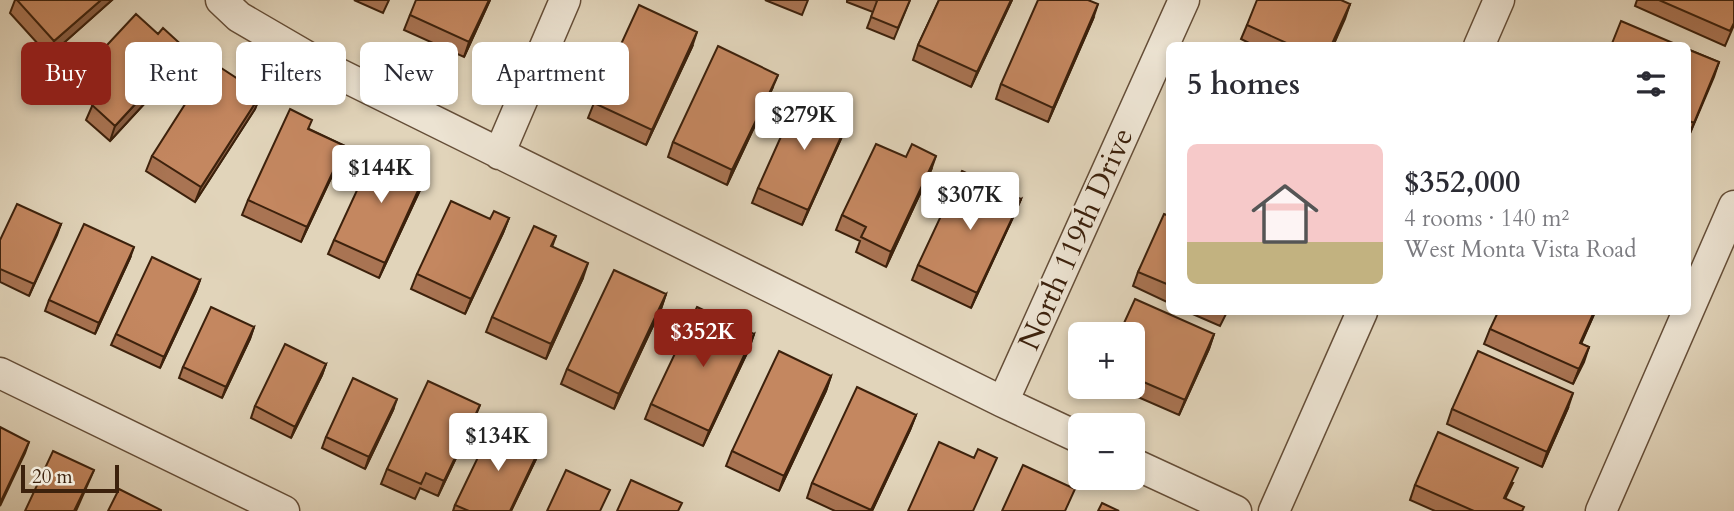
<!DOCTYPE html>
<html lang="en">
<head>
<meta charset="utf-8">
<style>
  body { margin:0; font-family:Cardo,serif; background:#f2f2f3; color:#2b2b33; height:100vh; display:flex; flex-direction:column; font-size:26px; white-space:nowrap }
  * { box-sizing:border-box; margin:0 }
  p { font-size:23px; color:#7c7c81 }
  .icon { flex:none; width:38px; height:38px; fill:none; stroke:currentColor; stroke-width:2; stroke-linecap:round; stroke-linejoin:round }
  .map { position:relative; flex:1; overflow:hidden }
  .details { position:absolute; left:1166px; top:42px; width:525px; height:273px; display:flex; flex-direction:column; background:#fff; border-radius:10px; box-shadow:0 4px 10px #0003 }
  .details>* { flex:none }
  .banner { position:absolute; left:21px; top:42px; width:665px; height:63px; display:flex; gap:14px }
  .tools { position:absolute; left:1068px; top:322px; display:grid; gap:14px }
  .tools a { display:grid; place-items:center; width:77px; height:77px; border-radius:10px; background:#fff; box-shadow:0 4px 10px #0003; font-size:35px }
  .scale { position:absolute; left:21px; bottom:18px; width:98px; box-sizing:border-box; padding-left:7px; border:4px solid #3c210c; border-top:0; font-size:19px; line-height:24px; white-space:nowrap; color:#3c210c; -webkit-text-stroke:5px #ece3d2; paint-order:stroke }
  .price { position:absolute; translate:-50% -60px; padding:0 16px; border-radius:7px; background:#fff; color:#222; font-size:23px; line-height:46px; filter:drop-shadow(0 2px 4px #0008) }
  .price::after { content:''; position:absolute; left:50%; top:42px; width:21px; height:16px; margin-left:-10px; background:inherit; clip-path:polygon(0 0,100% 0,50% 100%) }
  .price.selected { background:#8f2418; color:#fff }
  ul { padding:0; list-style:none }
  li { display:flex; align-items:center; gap:21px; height:175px; padding:0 21px }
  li+li { border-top:2px solid #e1e1e2 }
  li span { display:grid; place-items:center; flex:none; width:196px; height:140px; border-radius:10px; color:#555 }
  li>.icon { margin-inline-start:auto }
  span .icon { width:84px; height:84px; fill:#fffc; stroke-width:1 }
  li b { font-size:30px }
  h2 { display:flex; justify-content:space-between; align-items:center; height:84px; padding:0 21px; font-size:30px }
  .chip { padding:0 24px; border-radius:10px; background:#fff; box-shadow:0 4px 10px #0003; font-size:24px; line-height:63px }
  .chip.selected { background:#8f2418; color:#fff }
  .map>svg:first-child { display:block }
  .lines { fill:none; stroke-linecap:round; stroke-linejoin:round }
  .street-casing { stroke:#654e38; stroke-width:33 }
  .street { stroke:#ece3d2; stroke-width:30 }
  .wall { fill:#a97453; stroke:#3c210c; stroke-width:2 }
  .shaded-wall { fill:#895e43; stroke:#3c210c; stroke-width:2 }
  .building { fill:#c48760; stroke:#3c210c; stroke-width:2 }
  .labels { text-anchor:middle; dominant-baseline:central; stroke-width:5; stroke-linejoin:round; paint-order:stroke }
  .street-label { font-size:30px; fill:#3c210c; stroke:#ece3d2 }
</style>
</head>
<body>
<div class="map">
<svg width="1734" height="511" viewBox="0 0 1734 511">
  <rect width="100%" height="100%" fill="#e1d4ba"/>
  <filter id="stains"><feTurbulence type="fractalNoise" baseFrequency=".00286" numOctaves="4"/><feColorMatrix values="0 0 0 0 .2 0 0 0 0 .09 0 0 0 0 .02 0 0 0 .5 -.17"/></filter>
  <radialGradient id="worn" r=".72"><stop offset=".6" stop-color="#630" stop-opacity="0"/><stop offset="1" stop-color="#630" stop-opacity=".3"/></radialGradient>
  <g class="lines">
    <defs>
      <path id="street" d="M221 0 239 17 325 67 1003 402 1080 438
        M1479 46 1499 0
        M499 154 565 0
        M0 373 284 511
        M1003 402 1184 0
        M1132 463 1236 511
        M1274 511 1362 312
        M1601 511 1734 206"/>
    </defs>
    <use href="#street" class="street-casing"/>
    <use href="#street" class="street"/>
  </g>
  <path class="wall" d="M15 0H112L49 56 10 13Z
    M354 0H389L383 13Z
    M490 0 464 57 404 30 410 15Z
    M765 0H808L802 15Z
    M847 0H910L894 39 867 28 873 12 847 2Z
    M939 0H1012L971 87 913 60 918 45Z
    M1637 0H1734V25L1725 46 1635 6Z
    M1350 4 1333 46H1255L1241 39 1247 25Z
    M1093 19 1048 122 996 99 1001 84Z
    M158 34 186 49 181 64 110 141 86 120 93 104 75 88 81 73Z
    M692 47 646 145 588 118 594 103Z
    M1687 49 1719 62 1688 138 1687 137Z
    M772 89 727 185 668 157 673 142Z
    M261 94 255 109 195 202 146 171 152 156Z
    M309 129 345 146 339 161 301 242 242 215 248 200Z
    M844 132 802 225 752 203 758 188Z
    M931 170 886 267 856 252 860 241 836 230 842 215Z
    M427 171 422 186 379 278 328 254 334 240Z
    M1021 199 1015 213 971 308 912 280 918 265Z
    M1169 216V303L1133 286 1138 272Z
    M509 218 503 233 465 314 411 289 417 274 490 219Z
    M61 224 29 296 0 282V240Z
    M556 236 552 247 583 278 546 359 486 332 492 317Z
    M130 258 95 334 45 311 49 300Z
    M200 280 196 291 160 368 111 345 116 334Z
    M666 294 661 309 614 409 561 384 567 369Z
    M1188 312H1227L1220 326Z
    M1595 312 1581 344 1589 347 1573 384 1484 344 1490 329Z
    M254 327 250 339 222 398 179 378 183 367Z
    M754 334 749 349 703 446 645 419 651 404Z
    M1132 334H1214L1209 349 1179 415 1115 387H1132Z
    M326 364 322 375 291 438 251 418 255 406Z
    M831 376 826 391 779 491 726 466 732 451Z
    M1568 408 1542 467 1447 424 1452 409Z
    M393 410 365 469 322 448 326 437Z
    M916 415 910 430 872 511H835L807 498 812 483Z
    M474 420 438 496 420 488 415 499 381 484 387 469Z
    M540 448 536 459 511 511H453L455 505Z
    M1513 483 1505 499 1522 511H1435L1410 500 1415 485Z"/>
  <path class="shaded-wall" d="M101 0H112L49 56 54 41Z
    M489 0H490L464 57 469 42Z
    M1011 0H1012L971 87 977 72Z
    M1098 4 1093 19 1048 122 1053 108Z
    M1350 4 1345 19 1333 46H1331Z
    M697 32 692 47 646 145 652 130Z
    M186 49 181 64 110 141 115 126Z
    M1719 62 1714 77 1688 138 1694 123Z
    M778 75 772 89 727 185 732 170Z
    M261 94 255 109 195 202 201 187Z
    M850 117 844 132 802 225 808 210Z
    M345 146 339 161 301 242 307 227Z
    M936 156 931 170 886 267 891 252Z
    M427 171 422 186 379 278 385 263Z
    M1021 199 1015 213 971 308 977 293Z
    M509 218 503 233 465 314 471 299Z
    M61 224 57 235 29 296 34 284Z
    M134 247 130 258 95 334 99 323Z
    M588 263 583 278 546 359 551 344Z
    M200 280 196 291 160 368 164 357Z
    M666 294 661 309 614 409 619 394Z
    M1595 312 1591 321 1574 358 1580 343Z
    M254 327 250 339 222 398 226 387Z
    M754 334 749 349 703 446 709 431Z
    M1214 334 1209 349 1179 415 1185 400Z
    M1589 347 1584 362 1573 384 1579 369Z
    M326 364 322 375 291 438 295 427Z
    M831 376 826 391 779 491 784 476Z
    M1573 393 1568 408 1542 467 1547 452Z
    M397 399 393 410 365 469 369 457Z
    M480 405 474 420 438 496 444 481Z
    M916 415 910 430 872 511H870Z
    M29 442 25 453 0 506V503Z
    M540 448 536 459 511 511H510Z
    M94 470 76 511H74Z"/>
  <path class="building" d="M17 0H101L54 41Z
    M416 0H489L469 42 410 15Z
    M875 0H910L898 28 871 17 877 1Z
    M939 0H1011L977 72 918 45Z
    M1038 0H1088L1098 4 1053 108 1001 84Z
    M1257 0H1341L1350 4 1331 46H1293L1247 25Z
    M1659 0H1734V23L1730 31Z
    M639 5 697 32 652 130 594 103Z
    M136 14 158 34 163 28 186 49 115 126 92 105 103 93 81 73Z
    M1621 21 1680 46H1611Z
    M718 46 778 75 732 170 673 142Z
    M1687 49 1719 62 1694 123 1687 120Z
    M212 62 261 94 201 187 152 156Z
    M800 94 850 117 808 210 758 188Z
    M290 109 312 120 308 129 345 146 307 227 248 200Z
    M876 144 906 157 912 144 936 156 891 252 861 237 866 227 842 215Z
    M377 147 427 171 385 263 334 240Z
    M962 171 1021 199 977 293 918 265Z
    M451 201 490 219 494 211 509 218 471 299 417 274Z
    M17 204 61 224 34 284 0 269V240Z
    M1164 214 1169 216V285L1138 272Z
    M84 224 134 247 99 323 49 300Z
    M534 226 556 236 551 246 588 263 551 344 492 317Z
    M152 257 200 280 164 357 116 334Z
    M614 270 666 294 619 394 567 369Z
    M1135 299 1214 334 1185 400 1132 377V334H1119Z
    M211 307 254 327 226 387 183 367Z
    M697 307 754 334 709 431 651 404Z
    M1498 312H1594L1580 343 1589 347 1579 369 1490 329Z
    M285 344 326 364 295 427 255 406Z
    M779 351 831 376 784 476 732 451Z
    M1478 351 1573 393 1547 452 1452 409Z
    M353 378 397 399 369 457 326 437Z
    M428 381 480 405 444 481 426 473 421 484 387 469Z
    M857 387 916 415 871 510 812 483Z
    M493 426 540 448 510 511H469L455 505Z
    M0 427 29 442 0 503Z
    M1438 432 1518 468 1504 498 1524 507 1522 511H1474L1415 485Z
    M939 442 974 458 978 449 997 458 973 511H908Z
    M53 451 94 470 74 511H25Z
    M1023 465 1075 489 1065 511H1002Z
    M566 470 610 490 600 511H547Z
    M631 480 682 503 678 511H617Z
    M119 489 161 510V511H108Z
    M1102 503 1119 511H1098Z"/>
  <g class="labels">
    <g class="street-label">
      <text transform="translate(1076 239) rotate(-66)">North 119th Drive</text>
    </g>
  </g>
  <rect width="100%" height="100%" filter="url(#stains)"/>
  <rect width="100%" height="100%" fill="url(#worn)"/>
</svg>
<div class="tools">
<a>+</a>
<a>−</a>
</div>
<div class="scale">20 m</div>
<b class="price" style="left:804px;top:152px">$279K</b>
<b class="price" style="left:381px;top:205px">$144K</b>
<b class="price" style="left:970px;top:232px">$307K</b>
<b class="price selected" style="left:703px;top:369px">$352K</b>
<b class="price" style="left:498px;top:473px">$134K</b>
<div class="banner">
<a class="chip selected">Buy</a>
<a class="chip">Rent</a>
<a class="chip">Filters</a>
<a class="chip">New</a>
<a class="chip">Apartment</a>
</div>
<section class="details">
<h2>5 homes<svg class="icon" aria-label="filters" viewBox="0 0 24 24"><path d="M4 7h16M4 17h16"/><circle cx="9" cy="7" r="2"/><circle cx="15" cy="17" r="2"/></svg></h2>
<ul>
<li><span style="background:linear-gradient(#f6c9c9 70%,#c2b280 0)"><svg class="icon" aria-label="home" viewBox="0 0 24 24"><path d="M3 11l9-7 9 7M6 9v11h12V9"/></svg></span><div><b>$352,000</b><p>4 rooms · 140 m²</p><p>West Monta Vista Road</p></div></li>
</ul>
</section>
</div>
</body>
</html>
